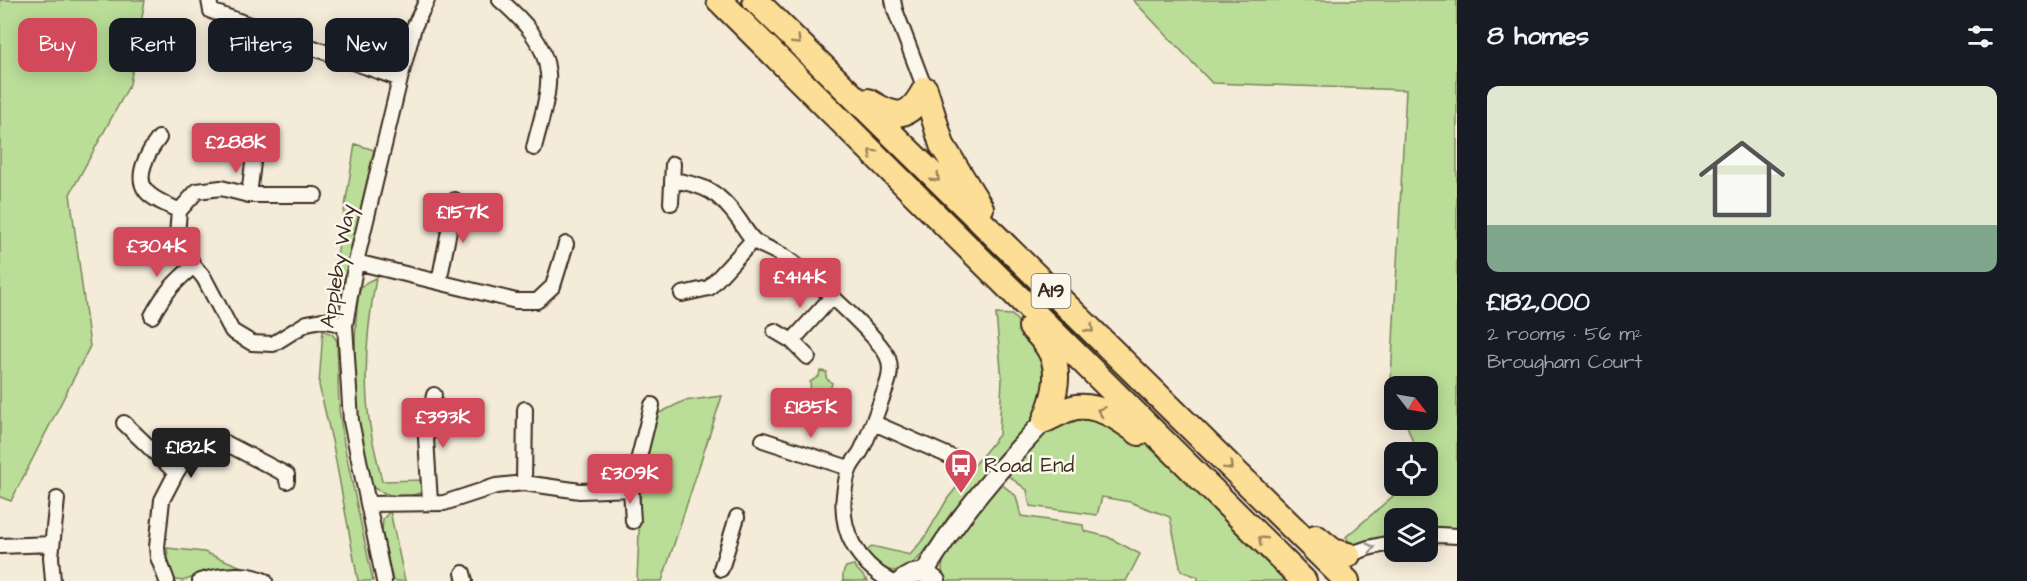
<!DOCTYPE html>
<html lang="en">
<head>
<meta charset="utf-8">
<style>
  body { margin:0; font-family:"Architects Daughter",sans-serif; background:#242831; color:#f1f3f6; height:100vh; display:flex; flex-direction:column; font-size:22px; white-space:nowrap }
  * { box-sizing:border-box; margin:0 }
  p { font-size:20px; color:#9ea1a6 }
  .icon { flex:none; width:33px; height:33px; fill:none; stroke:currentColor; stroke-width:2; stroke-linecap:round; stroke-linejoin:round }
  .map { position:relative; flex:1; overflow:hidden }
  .side { display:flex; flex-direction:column; background:#171b24; width:570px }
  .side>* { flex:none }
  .banner { position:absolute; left:18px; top:18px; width:570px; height:54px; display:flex; gap:12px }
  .needle { width:39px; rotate:121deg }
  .fabs { position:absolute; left:1384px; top:376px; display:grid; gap:12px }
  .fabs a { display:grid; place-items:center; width:54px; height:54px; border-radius:12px; background:#171b24; box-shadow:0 3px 15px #0003; font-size:30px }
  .price { position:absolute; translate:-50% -51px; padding:0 14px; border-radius:6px; background:#d1495b; color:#fff; font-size:20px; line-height:39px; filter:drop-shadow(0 2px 3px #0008) }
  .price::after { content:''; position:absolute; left:50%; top:36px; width:18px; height:14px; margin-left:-9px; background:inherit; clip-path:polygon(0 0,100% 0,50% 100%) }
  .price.current { background:#222; color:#fff }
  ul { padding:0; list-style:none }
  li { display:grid; align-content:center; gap:12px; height:318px; padding:0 30px }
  li span { display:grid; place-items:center; height:186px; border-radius:12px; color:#555 }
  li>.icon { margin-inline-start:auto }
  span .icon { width:108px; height:108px; fill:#fffc; stroke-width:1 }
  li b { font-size:26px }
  h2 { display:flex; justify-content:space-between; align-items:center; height:72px; padding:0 30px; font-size:26px }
  .pill { padding:0 21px; border-radius:12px; background:#171b24; box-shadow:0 3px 15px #0003; font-size:21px; line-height:54px }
  .pill.current { background:#d1495b; color:#fff }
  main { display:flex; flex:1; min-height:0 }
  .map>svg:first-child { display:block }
  .green { fill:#bade98; stroke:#7a845b; stroke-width:1.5 }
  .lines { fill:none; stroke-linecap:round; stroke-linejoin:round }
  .street-casing { stroke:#3b2a1e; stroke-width:18 }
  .secondary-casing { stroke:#3b2a1e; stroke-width:22 }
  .highway-casing { stroke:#3b2a1e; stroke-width:28 }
  .street { stroke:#fbf7ec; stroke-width:14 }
  .secondary { stroke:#fbf7ec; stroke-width:18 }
  .highway { stroke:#fcde96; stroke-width:24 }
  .oneway { stroke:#9c845a }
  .oneway2 { stroke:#9b9085 }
  .labels { text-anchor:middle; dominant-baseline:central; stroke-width:5; stroke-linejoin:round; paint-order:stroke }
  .shield { fill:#fbf7ec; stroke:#75685c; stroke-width:1.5 }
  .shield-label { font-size:20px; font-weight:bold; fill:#3b2a1e }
  .street-label { font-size:21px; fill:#3b2a1e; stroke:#fbf7ec }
  .poi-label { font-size:21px; fill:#3b2a1e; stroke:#fbf7ec; text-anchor:start }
</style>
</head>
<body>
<main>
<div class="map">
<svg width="1457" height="581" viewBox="0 0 1457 581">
  <rect width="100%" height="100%" fill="#f4ebd9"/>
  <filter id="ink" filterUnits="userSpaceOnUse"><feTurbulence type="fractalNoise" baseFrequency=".0167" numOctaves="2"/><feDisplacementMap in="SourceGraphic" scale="12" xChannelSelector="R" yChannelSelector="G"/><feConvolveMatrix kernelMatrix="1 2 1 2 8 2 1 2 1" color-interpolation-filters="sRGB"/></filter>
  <g filter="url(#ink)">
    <path class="green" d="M0 0H145L130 84 70 194 90 346 11 501 0 497Z
      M1133 0H1457V530L1435 528 1428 529V519H1395V537L1353 548 1346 537 1393 496 1397 486H1428V453H1411L1414 445 1405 420H1428V387H1395V392L1391 380 1406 90 1212 83Z
      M355 144 374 150 339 303 336 309 328 312Z
      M376 278C367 327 362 377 370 426 373 445 378 463 382 481L425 480 423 491C406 501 390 497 372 487 357 438 353 371 356 320 357 311 357 297 361 288 364 282 371 280 376 278Z
      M996 314 1012 315 1043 348 1049 401C1024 431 1000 464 972 493 966 500 958 505 952 512 939 529 923 563 900 570 887 574 873 563 865 553L872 546 910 555 925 537 948 498 999 435 1002 380Z
      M323 330 333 335 337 341 339 409 344 444 373 581H358L333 445 319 385Z
      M820 371 827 372 826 378 832 383 829 395 823 399 811 395 810 382 819 376Z
      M722 396 662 581H637L641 484 655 415 684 401Z
      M1085 413 1136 435 1197 491 1285 577 1283 581H1198V577L1181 571 1170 517 1130 502 1102 497 1097 515 1030 506 1027 490 1007 475 1053 424Z
      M999 482 1016 496 1021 516 1083 525 1084 531 1108 537 1140 554 1126 581H943C941 568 942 560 949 549Z
      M390 511 405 581H393L382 532 383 519Z
      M167 548 204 552 247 569V571L205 573 183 581 176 580 171 576Z
      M853 565 868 581H843V573L846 567Z"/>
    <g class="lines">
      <defs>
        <path id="street" d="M209 0 211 11 400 79
          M500 0C522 19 545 42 548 73 550 95 539 126 534 148
          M893 0 895 10 925 89
          M159 138C149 151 134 175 146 191 153 200 169 205 179 211
          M672 180C706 185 719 192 739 220 744 227 749 237 756 242 766 248 778 252 788 259 808 274 880 337 888 358 893 372 887 385 882 398 876 415 870 433 862 449 859 456 853 461 850 468 846 476 845 486 844 495 840 532 857 562 890 581
          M249 195 254 155
          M315 195H249L221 188 197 191 179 211 177 235 194 266 204 278 232 331 252 343 273 344 307 323 322 320 345 325
          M671 203 673 164
          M356 262 516 301H537L553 286 566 244
          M439 282 455 200
          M682 294 709 288 753 240
          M152 316C163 295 175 281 194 266
          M775 331 792 341 808 357
          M792 341 831 298
          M124 423 176 473
          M874 423 956 459
          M763 440 849 468
          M524 483 525 409
          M631 489 633 521
          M430 502 426 438 434 395
          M369 504 444 503 496 486 524 483 580 491 631 489 652 405
          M1428 536 1439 535 1457 536
          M0 546 52 544
          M1348 555 1368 548 1395 542
          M721 569 737 517
          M463 573 465 581
          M53 581 51 557 57 499
          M167 581 158 557 157 547 162 500 176 473 198 439 216 438 287 475V481
          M200 581C221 575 245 571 265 581
          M384 581 351 421 345 325 356 262 400 79 414 27 427 0"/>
        <path id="secondary" d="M924 573C958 516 1000 468 1045 420
          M901 581C913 571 924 570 936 581"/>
        <path id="highway" d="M719 0 1304 581
          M755 0 1347 581
          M925 89 942 145 981 208
          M868 101C896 118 908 121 925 89
          M1031 327C1037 333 1043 339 1047 346 1063 369 1055 397 1045 420
          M1045 420C1054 416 1066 409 1076 407 1100 404 1121 420 1139 433
          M1316 537 1333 551 1348 555"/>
      </defs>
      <use href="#street" class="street-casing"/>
      <use href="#secondary" class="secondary-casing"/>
      <use href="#highway" class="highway-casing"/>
      <use href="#street" class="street"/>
      <use href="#secondary" class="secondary"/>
      <use href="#highway" class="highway"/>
    </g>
    <defs><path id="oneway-chevron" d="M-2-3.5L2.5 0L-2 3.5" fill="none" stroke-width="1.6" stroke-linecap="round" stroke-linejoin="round" transform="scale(1.5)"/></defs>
    <g class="oneway">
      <use href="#oneway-chevron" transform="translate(797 41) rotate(44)"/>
      <use href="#oneway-chevron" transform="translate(872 153) rotate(-135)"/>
      <use href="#oneway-chevron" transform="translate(936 178) rotate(45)"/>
      <use href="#oneway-chevron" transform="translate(1090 329) rotate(45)"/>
      <use href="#oneway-chevron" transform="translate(1101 411) rotate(-161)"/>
      <use href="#oneway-chevron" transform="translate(1229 466) rotate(45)"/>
      <use href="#oneway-chevron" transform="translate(1262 540) rotate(-136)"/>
    </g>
    <use class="oneway2" href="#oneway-chevron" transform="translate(1371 548) rotate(-15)"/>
  </g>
  <defs>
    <symbol id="bus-pin" viewBox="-11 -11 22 30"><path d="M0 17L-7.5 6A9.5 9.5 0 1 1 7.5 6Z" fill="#d1495b" stroke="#fbf7ec"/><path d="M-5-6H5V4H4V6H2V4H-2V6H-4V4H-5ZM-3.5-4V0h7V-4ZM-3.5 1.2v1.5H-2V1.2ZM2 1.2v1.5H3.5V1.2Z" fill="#fff"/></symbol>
  </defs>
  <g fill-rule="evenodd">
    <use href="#bus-pin" x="942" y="446" width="38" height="52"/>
  </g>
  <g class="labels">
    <rect class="shield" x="1031.5" y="274" width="39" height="34" rx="4.5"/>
    <g class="shield-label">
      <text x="1051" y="291">A19</text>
    </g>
    <g class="street-label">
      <text transform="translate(338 266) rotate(-80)">Appleby Way</text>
    </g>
    <g class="poi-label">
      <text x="984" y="465">Road End</text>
    </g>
  </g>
</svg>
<div class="fabs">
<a><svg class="needle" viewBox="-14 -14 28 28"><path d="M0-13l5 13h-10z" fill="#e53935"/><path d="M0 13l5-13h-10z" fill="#9ea1a6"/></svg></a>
<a><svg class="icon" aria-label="locate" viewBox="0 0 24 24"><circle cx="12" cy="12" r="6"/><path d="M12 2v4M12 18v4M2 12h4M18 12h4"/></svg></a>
<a><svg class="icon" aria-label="layers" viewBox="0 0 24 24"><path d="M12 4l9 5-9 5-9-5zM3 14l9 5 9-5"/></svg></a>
</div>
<b class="price" style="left:236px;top:174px">£288K</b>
<b class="price" style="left:463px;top:244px">£157K</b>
<b class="price" style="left:157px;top:278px">£304K</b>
<b class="price" style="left:800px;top:309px">£414K</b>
<b class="price" style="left:811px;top:439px">£185K</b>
<b class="price" style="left:443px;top:449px">£393K</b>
<b class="price current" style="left:191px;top:479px">£182K</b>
<b class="price" style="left:630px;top:505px">£309K</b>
<div class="banner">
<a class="pill current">Buy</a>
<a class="pill">Rent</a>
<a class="pill">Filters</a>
<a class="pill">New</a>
</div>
</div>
<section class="side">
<h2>8 homes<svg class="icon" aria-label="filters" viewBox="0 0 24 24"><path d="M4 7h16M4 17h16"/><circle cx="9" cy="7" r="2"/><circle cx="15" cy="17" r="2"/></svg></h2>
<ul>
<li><span style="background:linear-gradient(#dfe7d0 75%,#7fa58c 0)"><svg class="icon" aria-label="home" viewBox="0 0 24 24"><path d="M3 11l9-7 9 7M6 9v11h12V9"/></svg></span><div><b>£182,000</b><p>2 rooms · 56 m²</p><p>Brougham Court</p></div></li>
</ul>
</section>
</main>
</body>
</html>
